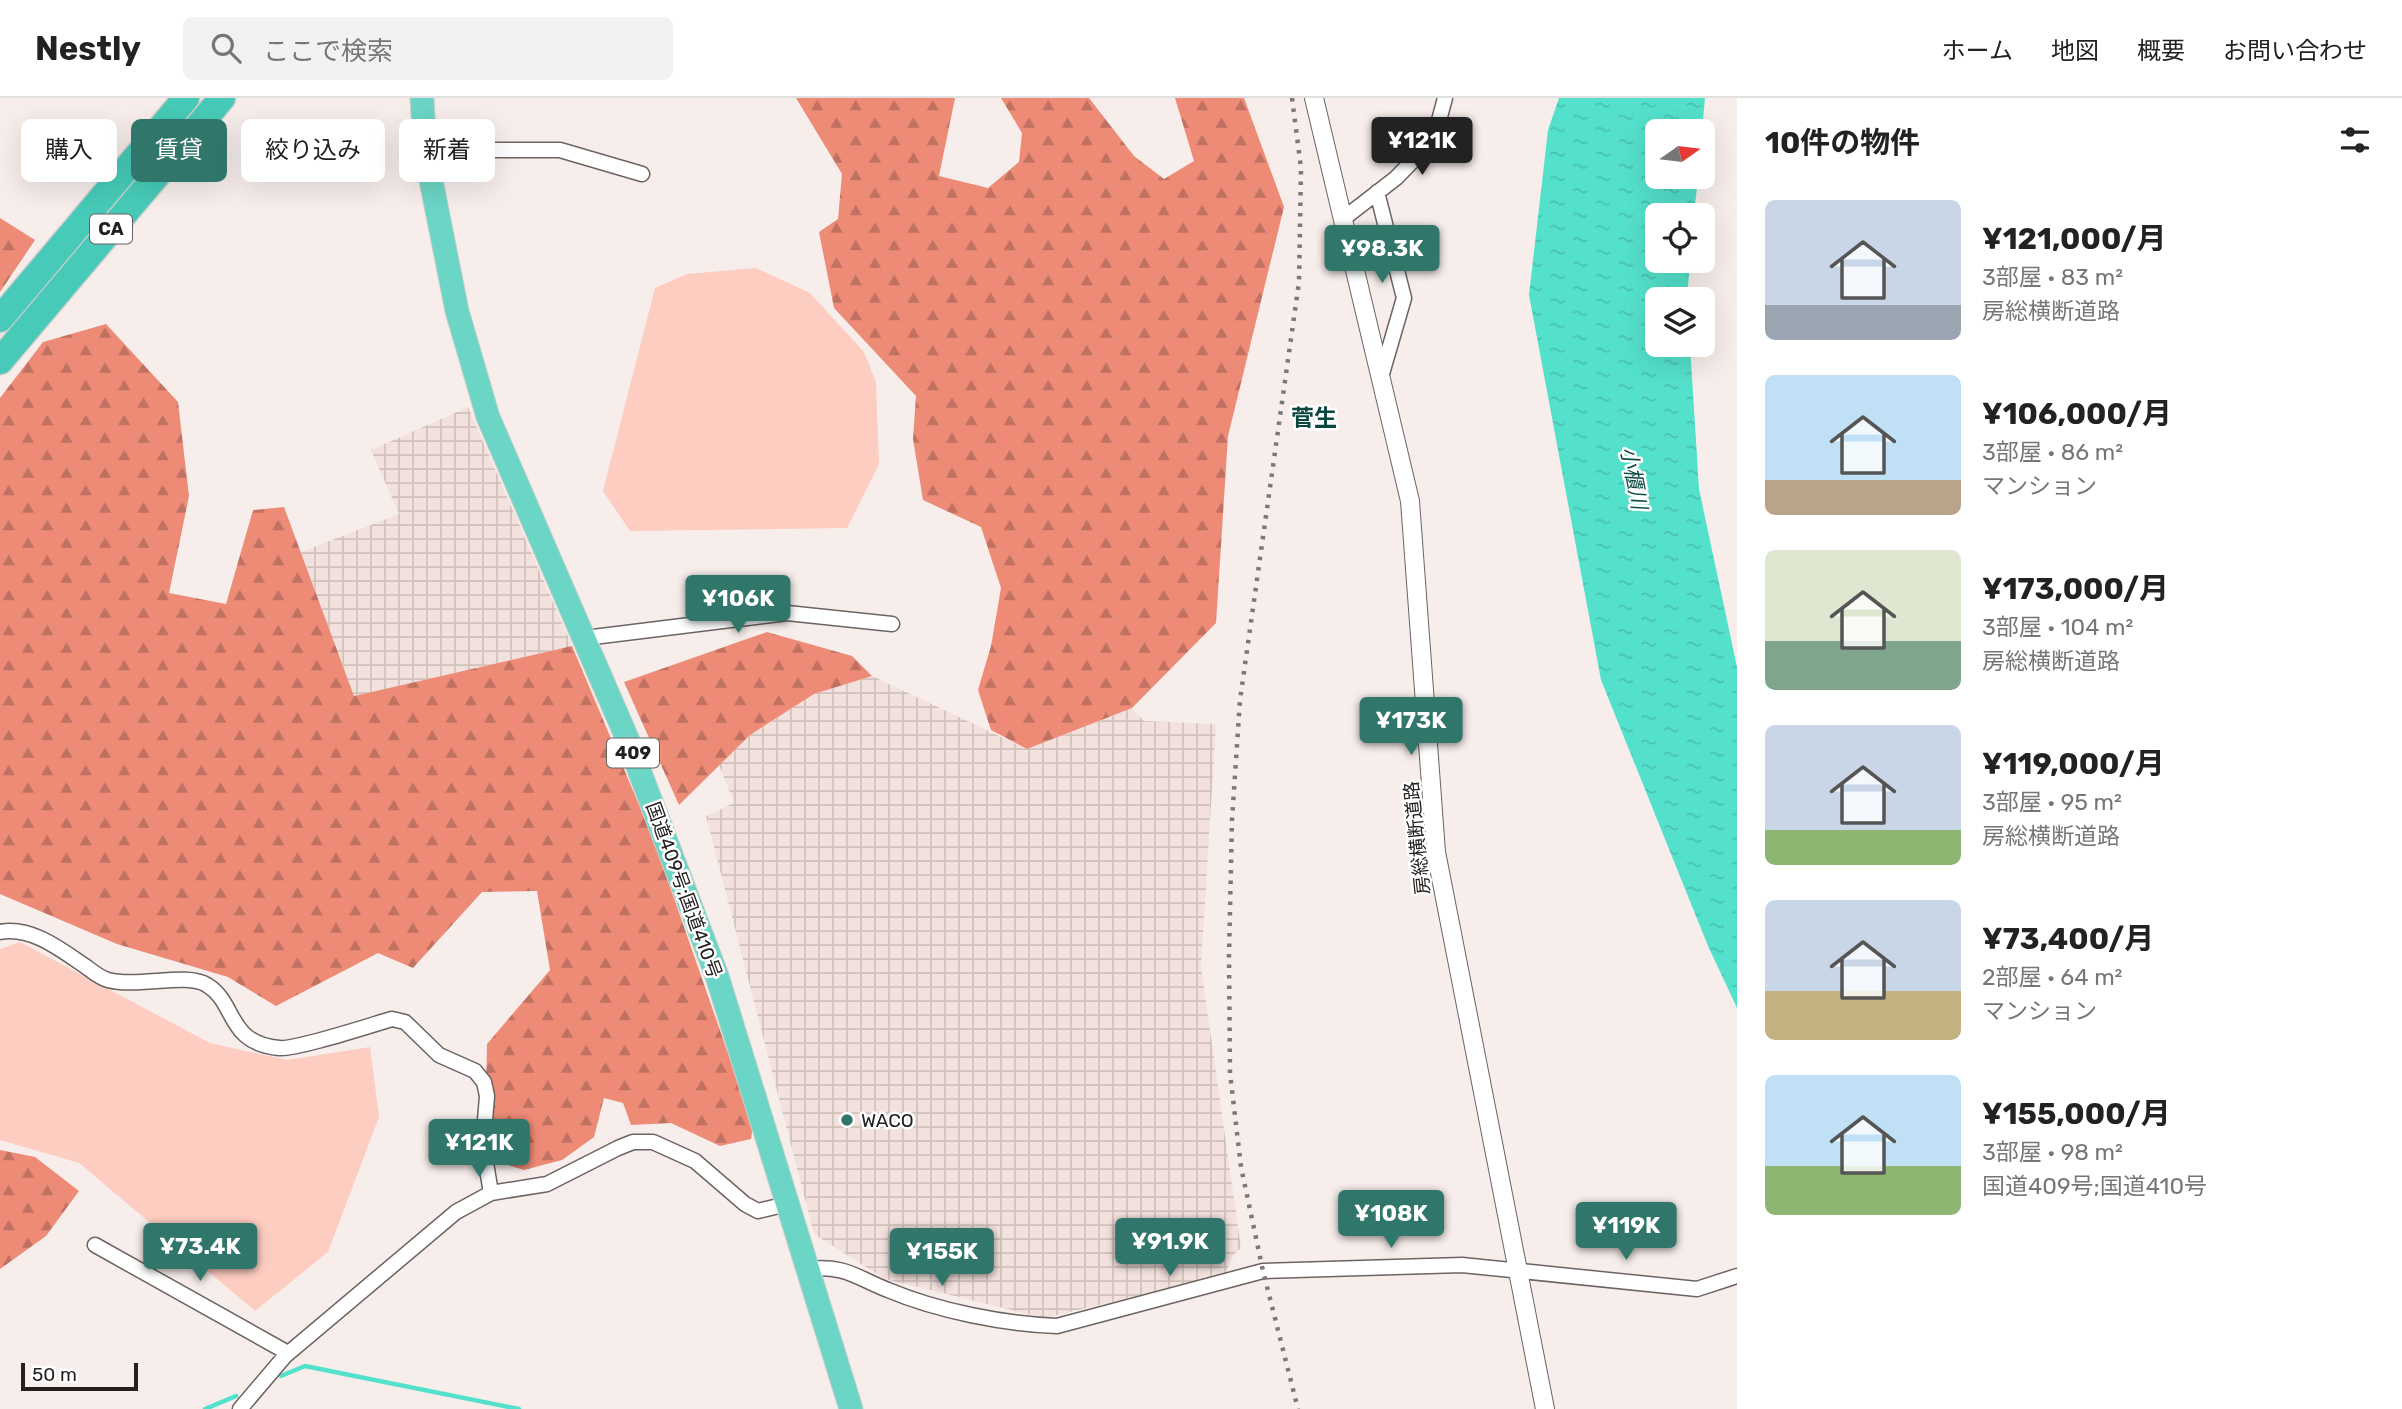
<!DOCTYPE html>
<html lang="ja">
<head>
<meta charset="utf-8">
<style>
  body { margin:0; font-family:Rubik,"Noto Sans JP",sans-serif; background:#f2f2f2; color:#222; height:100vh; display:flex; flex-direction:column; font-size:26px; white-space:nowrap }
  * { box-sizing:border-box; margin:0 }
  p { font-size:23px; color:#767676 }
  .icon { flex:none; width:38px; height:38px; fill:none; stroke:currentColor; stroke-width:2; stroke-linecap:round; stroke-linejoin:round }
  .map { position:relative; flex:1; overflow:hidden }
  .sheet { display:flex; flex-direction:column; background:#fff; width:665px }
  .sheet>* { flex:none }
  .guide { position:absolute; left:21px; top:21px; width:665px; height:63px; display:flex; gap:14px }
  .needle { width:46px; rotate:76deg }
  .buttons { position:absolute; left:1645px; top:21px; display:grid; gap:14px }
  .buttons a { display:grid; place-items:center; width:70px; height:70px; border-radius:10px; background:#fff; box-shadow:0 7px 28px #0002; font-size:35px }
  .scale { position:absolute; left:21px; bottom:18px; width:117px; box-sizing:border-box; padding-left:7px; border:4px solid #23201f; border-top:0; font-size:19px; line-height:24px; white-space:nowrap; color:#23201f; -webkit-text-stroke:5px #fff; paint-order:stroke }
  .price { position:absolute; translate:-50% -60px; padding:0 16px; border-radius:7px; background:#30766b; color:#fff; font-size:23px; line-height:46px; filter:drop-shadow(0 2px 4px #0008) }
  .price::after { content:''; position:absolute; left:50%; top:42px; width:21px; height:16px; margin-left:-10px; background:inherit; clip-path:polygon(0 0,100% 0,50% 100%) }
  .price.on { background:#222; color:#fff }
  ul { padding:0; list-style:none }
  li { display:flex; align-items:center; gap:21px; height:175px; padding:0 28px }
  li span { display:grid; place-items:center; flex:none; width:196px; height:140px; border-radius:10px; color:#555 }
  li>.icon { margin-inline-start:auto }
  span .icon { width:84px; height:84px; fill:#fffc; stroke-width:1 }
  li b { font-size:30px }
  h2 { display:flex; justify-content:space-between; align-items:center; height:84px; padding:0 28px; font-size:30px }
  .pill { padding:0 24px; border-radius:10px; background:#fff; box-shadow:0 7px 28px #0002; font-size:24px; line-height:63px }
  .pill.on { background:#30766b; color:#fff }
  header { display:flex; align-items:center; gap:42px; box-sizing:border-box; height:98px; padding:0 35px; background:#fff; border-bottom:2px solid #e0e0e0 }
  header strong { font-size:33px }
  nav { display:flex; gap:38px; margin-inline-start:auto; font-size:24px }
  .search { width:490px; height:63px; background:#f2f2f2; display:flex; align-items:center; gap:18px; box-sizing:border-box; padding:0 24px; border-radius:10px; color:#767676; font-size:26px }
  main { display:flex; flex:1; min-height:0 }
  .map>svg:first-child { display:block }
  .industrial { fill:url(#industrial-grid) }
  .forest { fill:url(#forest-firs) }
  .garden { fill:#fecdc1 }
  .water { fill:url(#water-ripples) }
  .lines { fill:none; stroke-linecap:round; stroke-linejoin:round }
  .stream { stroke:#54e1cc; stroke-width:4.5 }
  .minor-casing { stroke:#6c6462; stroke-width:17 }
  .tertiary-casing { stroke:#6c6462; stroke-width:20 }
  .trunk-casing { stroke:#cfcece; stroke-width:25 }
  .motorway-casing { stroke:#cfcece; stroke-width:29 }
  .minor { stroke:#fff; stroke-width:14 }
  .tertiary { stroke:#fff; stroke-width:18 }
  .trunk { stroke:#6cd6c6; stroke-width:23 }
  .motorway { stroke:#47cbb8; stroke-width:26 }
  .rail { stroke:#7d7775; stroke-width:4.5; stroke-dasharray:3.5 7; stroke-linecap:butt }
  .poi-dot { fill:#30766b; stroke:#fff; stroke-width:2.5 }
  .labels { text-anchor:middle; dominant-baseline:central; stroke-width:5; stroke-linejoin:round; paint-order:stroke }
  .shield { fill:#fff; stroke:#656362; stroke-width:2 }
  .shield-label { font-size:18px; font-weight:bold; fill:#23201f }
  .street-label { font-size:19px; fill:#23201f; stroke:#fff }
  .poi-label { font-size:19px; fill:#23201f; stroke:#fff; text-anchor:start }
  .water-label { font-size:21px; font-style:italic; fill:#0e4c44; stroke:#fff }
  .quarter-label { font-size:23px; font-weight:bold; fill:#09473f; stroke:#fff }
</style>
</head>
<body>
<header>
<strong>Nestly</strong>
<div class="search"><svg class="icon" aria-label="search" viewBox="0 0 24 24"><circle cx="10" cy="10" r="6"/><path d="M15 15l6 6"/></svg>ここで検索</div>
<nav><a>ホーム</a><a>地図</a><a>概要</a><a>お問い合わせ</a></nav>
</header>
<main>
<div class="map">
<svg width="1737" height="1311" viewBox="0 0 1737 1311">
  <defs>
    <pattern id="industrial-grid" width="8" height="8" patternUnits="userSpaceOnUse" patternTransform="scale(1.75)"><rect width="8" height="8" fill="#f3e1dd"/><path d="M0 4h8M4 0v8" fill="none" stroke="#d0c1bd"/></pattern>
    <pattern id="forest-firs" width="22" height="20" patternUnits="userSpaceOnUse" patternTransform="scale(1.75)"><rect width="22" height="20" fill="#ed8b77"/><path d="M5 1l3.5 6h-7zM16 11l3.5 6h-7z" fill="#c07161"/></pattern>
    <pattern id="water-ripples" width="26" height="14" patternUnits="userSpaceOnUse" patternTransform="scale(1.75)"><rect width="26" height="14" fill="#54e1cc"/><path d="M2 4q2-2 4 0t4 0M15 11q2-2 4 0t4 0" fill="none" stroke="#49c1af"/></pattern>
  </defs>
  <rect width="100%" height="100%" fill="#f7eeeb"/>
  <path class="industrial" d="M468 309 572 548 354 598 301 454 399 416 371 352Z
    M872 578 1027 651 1132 610 1144 623 1216 626 1201 869 1241 1150 1231 1159 1226 1177 1044 1220 885 1181 814 1136 706 718 734 705 719 667 750 637 814 596Z"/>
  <path class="forest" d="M796 0H955L939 78 988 90 1019 64 1022 35 1001 0H1089L1134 58 1164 81 1194 63 1175 0H1244L1284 109 1228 338 1216 525 1132 610 1027 651 991 632 978 592 991 548 1001 490 981 429 923 402 913 341 916 298 834 210 819 134 838 121 842 76Z
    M0 120 35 142 0 194Z
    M106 226 178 304 189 398 169 495 226 506 253 412 284 409 354 598 572 548 653 740 753 1027 751 1041 720 1048 671 1025 631 1027 623 1005 604 1000 594 1039 562 1062 524 1072 499 1064 492 1038 485 1033 487 946 550 872 537 793 482 794 413 870 378 855 276 908 228 879 117 846 0 796V300L43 244Z
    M767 534 852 558 872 578 814 596 750 637 679 707 624 584Z
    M0 1052 35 1059 79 1093 46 1138 0 1171Z"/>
  <path class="garden" d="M756 170 810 195 864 254 876 284 879 366 847 430 630 433 603 393 655 190 687 176Z
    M20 844 210 945 287 962 370 949 379 1019 328 1154 255 1213 79 1065 0 1042V851Z"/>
  <path class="water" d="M1559 0H1705L1702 33H1657V79H1698L1694 117H1657V163H1690L1687 201H1657V247H1690L1699 391 1737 569V910L1708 848 1601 582 1529 197 1548 32Z"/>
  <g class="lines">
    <path class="stream" d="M281 1278 305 1268 519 1311
      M205 1311 236 1298"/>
    <defs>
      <path id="minor" d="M425 52H560L642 76
        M1377 94 1404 200 1381 279
        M1343 121 1396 80 1434 41 1445 0
        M585 540 787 515 892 526
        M0 834C31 828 60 851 85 868 92 873 100 880 108 882 138 890 187 874 207 887 237 905 226 945 279 950 295 952 371 927 392 921L405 924 439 957 475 973 484 984 487 998 483 1047 491 1095
        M95 1147 288 1255
        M807 1171C846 1167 855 1179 888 1192 938 1213 1004 1226 1057 1228L1263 1173 1462 1167 1697 1191 1737 1178
        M240 1311 285 1258 456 1114 491 1095 547 1086 618 1050 633 1044H653L695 1063 745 1106 758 1113 787 1106"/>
      <path id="tertiary" d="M1314 0 1410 403 1436 754 1545 1311"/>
      <path id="trunk" d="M422 0 425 52 457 213 488 319 627 640 717 878 851 1311"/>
      <path id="motorway" d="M0 221 186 0
        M0 263 222 0"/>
    </defs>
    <use href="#minor" class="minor-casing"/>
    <use href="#tertiary" class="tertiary-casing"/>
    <use href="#trunk" class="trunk-casing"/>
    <use href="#motorway" class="motorway-casing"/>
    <use href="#minor" class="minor"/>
    <use href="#tertiary" class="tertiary"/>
    <use href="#trunk" class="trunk"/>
    <use href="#motorway" class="motorway"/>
    <path class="rail" d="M1292 0 1301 70 1299 184 1240 602 1232 722 1229 858 1230 975 1241 1069 1263 1173 1298 1311"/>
  </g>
  <circle class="poi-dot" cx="847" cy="1022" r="7"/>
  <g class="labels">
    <g class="shield">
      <rect x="90" y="116.5" width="42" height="29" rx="5"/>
      <rect x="607" y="640.5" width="52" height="29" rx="5"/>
    </g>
    <g class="shield-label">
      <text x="111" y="131">CA</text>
      <text x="633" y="655">409</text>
    </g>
    <g class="street-label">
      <text transform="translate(1417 740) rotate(-96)">房総横断道路</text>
      <text transform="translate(684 792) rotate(70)">国道409号;国道410号</text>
    </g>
    <g class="poi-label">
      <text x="861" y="1022">WACO</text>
    </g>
    <g class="water-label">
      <text transform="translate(1634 380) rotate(79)">小櫃川</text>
    </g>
    <g class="quarter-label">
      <text x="1314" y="320">菅生</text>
    </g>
  </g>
</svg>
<div class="buttons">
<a><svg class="needle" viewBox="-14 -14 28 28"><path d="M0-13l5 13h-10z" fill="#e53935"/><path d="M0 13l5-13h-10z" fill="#767676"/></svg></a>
<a><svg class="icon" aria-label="locate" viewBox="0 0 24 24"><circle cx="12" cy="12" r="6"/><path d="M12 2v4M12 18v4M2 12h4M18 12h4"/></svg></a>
<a><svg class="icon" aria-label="layers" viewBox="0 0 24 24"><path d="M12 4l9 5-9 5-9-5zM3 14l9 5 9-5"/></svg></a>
</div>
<div class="scale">50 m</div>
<b class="price on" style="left:1422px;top:79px">¥121K</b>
<b class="price" style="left:1382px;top:187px">¥98.3K</b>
<b class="price" style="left:738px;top:537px">¥106K</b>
<b class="price" style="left:1411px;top:659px">¥173K</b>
<b class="price" style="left:479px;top:1081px">¥121K</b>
<b class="price" style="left:1391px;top:1152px">¥108K</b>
<b class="price" style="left:1626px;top:1164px">¥119K</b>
<b class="price" style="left:1170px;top:1180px">¥91.9K</b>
<b class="price" style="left:200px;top:1185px">¥73.4K</b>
<b class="price" style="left:942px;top:1190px">¥155K</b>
<div class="guide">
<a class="pill">購入</a>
<a class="pill on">賃貸</a>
<a class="pill">絞り込み</a>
<a class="pill">新着</a>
</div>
</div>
<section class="sheet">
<h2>10件の物件<svg class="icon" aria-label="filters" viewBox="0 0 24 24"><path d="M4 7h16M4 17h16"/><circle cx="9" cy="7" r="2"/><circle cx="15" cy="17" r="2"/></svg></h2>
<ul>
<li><span style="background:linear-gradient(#c9d6e8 75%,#9aa5b1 0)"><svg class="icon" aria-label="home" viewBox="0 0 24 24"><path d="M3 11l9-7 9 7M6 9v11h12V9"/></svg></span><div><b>¥121,000/月</b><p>3部屋 · 83 m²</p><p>房総横断道路</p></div></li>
<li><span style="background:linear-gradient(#bfe0f5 75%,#b9a48a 0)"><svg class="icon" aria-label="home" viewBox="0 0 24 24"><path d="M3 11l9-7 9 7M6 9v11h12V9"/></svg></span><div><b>¥106,000/月</b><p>3部屋 · 86 m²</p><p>マンション</p></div></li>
<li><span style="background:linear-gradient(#dfe7d0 65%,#7fa58c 0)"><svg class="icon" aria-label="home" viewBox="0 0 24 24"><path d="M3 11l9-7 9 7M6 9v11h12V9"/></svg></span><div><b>¥173,000/月</b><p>3部屋 · 104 m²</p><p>房総横断道路</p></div></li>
<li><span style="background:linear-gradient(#c9d6e8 75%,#8fb573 0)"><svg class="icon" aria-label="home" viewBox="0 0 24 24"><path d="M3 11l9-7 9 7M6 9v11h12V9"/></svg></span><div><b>¥119,000/月</b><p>3部屋 · 95 m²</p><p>房総横断道路</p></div></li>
<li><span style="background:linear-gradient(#c9d6e8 65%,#c2b280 0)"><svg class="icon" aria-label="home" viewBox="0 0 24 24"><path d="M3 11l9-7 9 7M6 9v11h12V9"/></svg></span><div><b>¥73,400/月</b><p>2部屋 · 64 m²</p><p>マンション</p></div></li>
<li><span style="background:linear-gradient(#bfe0f5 65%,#8fb573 0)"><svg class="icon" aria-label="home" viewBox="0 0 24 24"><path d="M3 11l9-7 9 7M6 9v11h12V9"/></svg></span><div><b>¥155,000/月</b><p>3部屋 · 98 m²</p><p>国道409号;国道410号</p></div></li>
</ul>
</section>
</main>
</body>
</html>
